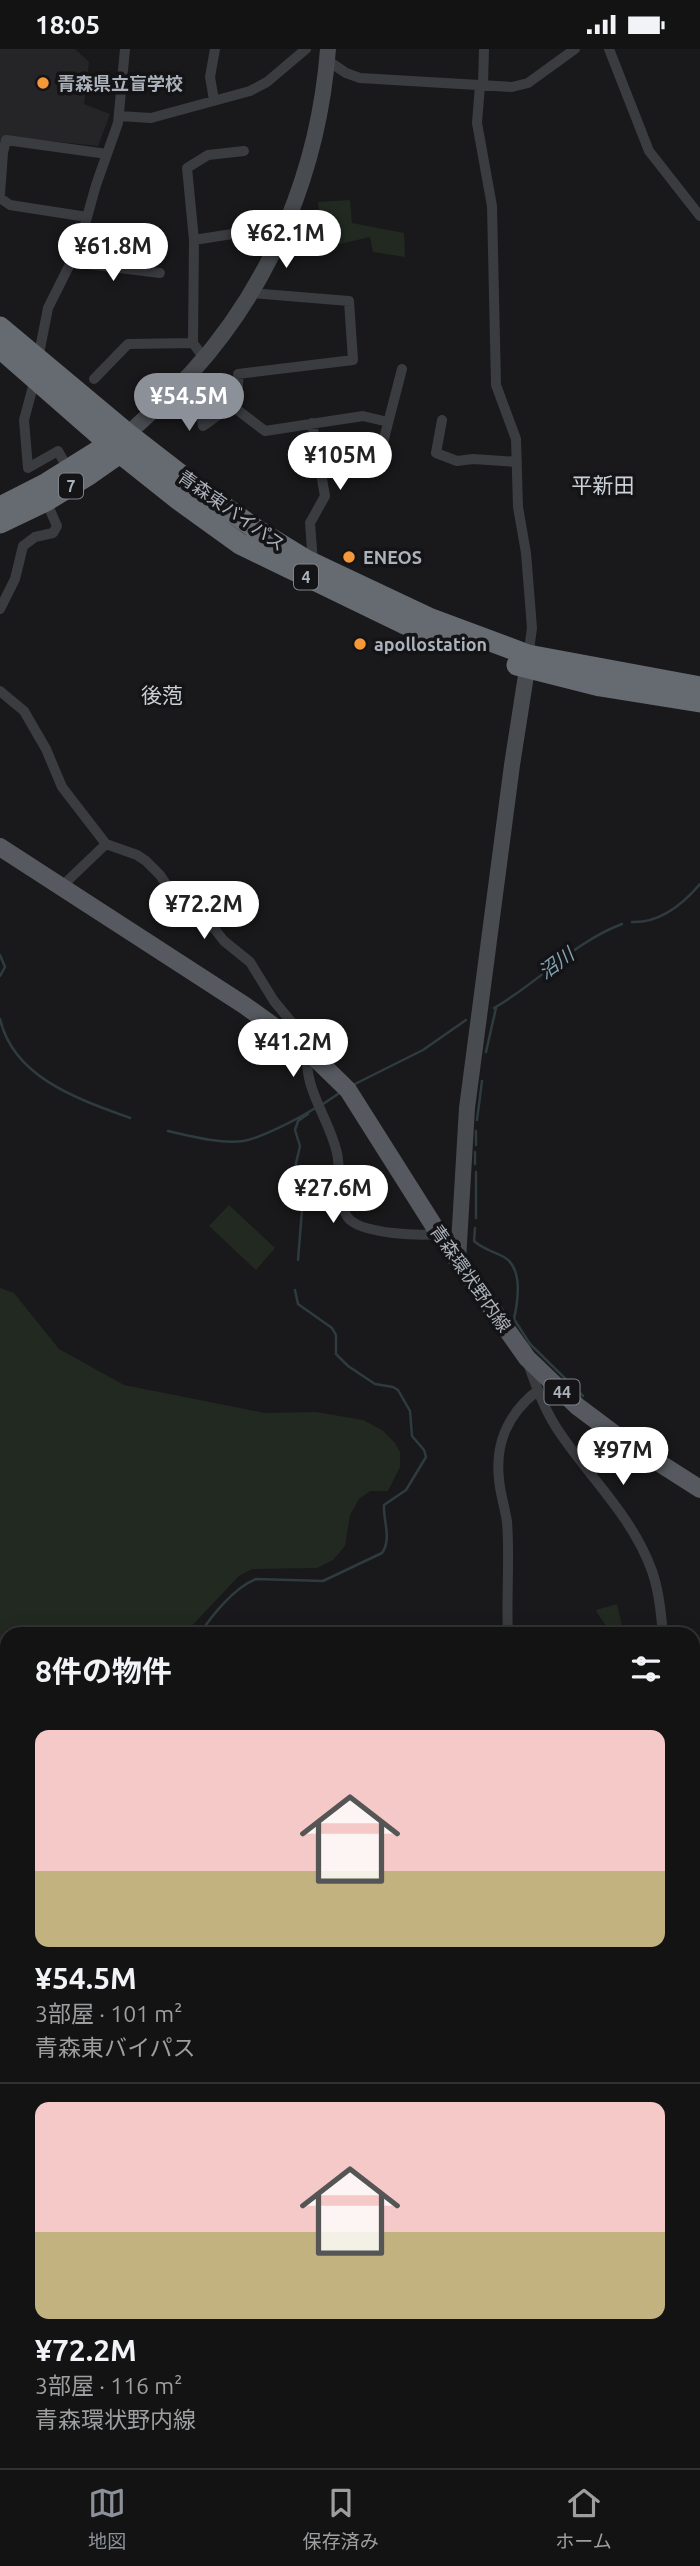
<!DOCTYPE html>
<html lang="ja">
<head>
<meta charset="utf-8">
<style>
  body { margin:0; font-family:Ubuntu,"Noto Sans JP",sans-serif; background:#202022; color:#f1f3f6; height:100vh; display:flex; flex-direction:column; font-size:26px; white-space:nowrap }
  * { box-sizing:border-box; margin:0 }
  p { font-size:23px; color:#9d9ea0 }
  .icon { flex:none; width:38px; height:38px; fill:none; stroke:currentColor; stroke-width:2; stroke-linecap:round; stroke-linejoin:round }
  .map { position:relative; flex:1; overflow:hidden }
  .side { position:absolute; left:0px; top:1578px; width:700px; height:842px; display:flex; flex-direction:column; background:#131314; border-radius:21px 21px 0 0; box-shadow:0 4px 18px #0003,0 0 0 2px #323234 }
  .side>* { flex:none }
  .price { position:absolute; translate:-50% -60px; padding:0 16px; border-radius:24px; background:#fff; color:#222; font-size:23px; line-height:46px; filter:drop-shadow(0 2px 4px #0008) }
  .price::after { content:''; position:absolute; left:50%; top:42px; width:21px; height:16px; margin-left:-10px; background:inherit; clip-path:polygon(0 0,100% 0,50% 100%) }
  .price.active { background:#8c9099; color:#fff }
  ul { padding:0; list-style:none }
  li { display:grid; align-content:center; gap:14px; height:371px; padding:0 35px }
  li+li { border-top:2px solid #323234 }
  li span { display:grid; place-items:center; height:217px; border-radius:14px; color:#555 }
  li>.icon { margin-inline-start:auto }
  span .icon { width:126px; height:126px; fill:#fffc; stroke-width:1 }
  li b { font-size:30px }
  h2 { display:flex; justify-content:space-between; align-items:center; height:84px; padding:0 35px; font-size:30px }
  .status { display:flex; justify-content:space-between; align-items:center; height:49px; padding:0 35px; background:#131314; direction:ltr }
  .status svg { height:19px; fill:currentColor }
  .tabs { display:flex; justify-content:space-around; align-items:center; height:98px; border-top:2px solid #323234; background:#131314; font-size:19px; color:#9d9ea0 }
  .tabs a { display:grid; justify-items:center; gap:4px }
  .tabs .active { color:#8c9099 }
  .map>svg:first-child { display:block }
  .built { fill:#252528 }
  .green { fill:#212921 }
  .lines { fill:none; stroke-linecap:round; stroke-linejoin:round }
  .stream { stroke:#2e3b3f; stroke-width:2.5 }
  .street { stroke:#3a3c40; stroke-width:10 }
  .secondary { stroke:#484b50; stroke-width:16 }
  .primary { stroke:#56595f; stroke-width:18 }
  .highway { stroke:#666a71; stroke-width:21 }
  .poi-dot { fill:#f49838; stroke:#141416; stroke-width:2.5 }
  .labels { text-anchor:middle; dominant-baseline:central; stroke-width:7; stroke-linejoin:round; paint-order:stroke }
  .shield { fill:#141416; stroke:#7e838a; stroke-width:2 }
  .shield-label { font-size:16px; font-weight:bold; fill:#abb2bb }
  .poi-label { font-size:18px; font-weight:bold; fill:#abb2bb; stroke:#141416; text-anchor:start }
  .street-label { font-size:18px; fill:#abb2bb; stroke:#141416 }
  .water-label { font-size:19px; font-style:italic; fill:#82a5b6; stroke:#141416 }
  .quarter-label { font-size:21px; fill:#ccd1d7; stroke:#141416 }
</style>
</head>
<body>
<div class="status"><b>18:05</b><svg viewBox="0 0 49 12"><path d="M0 12V9h3v3zM5 12V6h3v6zM10 12V3h3v9zM15 12V0h3v12zM26 1h20v11H26zM47 4h2v5h-2z"/></svg></div>
<div class="map">
<svg width="700" height="2419" viewBox="0 0 700 2419">
  <rect width="100%" height="100%" fill="#19191b"/>
  <path class="built" d="M0 0H75L89 13 84 55 110 65 98 97 3 87 0 95Z"/>
  <path class="green" d="M350 151 352 174 404 184 405 208 373 203 370 188 314 201 307 167 319 165 318 153Z
    M229 1156 275 1199 256 1221 209 1177Z
    M0 1239 14 1244 59 1300 124 1336 265 1364 316 1363 363 1371 382 1381 395 1394 400 1403V1418L388 1442H370L359 1450 350 1466 345 1497 333 1511 317 1519 252 1520 239 1527 184 1585 7 1586V2071L0 2082Z
    M617 1555 624 1585H610C608 1577 600 1570 596 1561Z"/>
  <g class="lines">
    <path class="stream" d="M632 873C659 874 683 855 700 835
      M0 906 5 918 0 927
      M494 959C538 934 574 893 622 875
      M0 970C14 1029 78 1050 130 1069
      M486 1003 496 959
      M353 1036 423 1001 466 971
      M323 1055 338 1045
      M477 1071 482 1032
      M168 1082C190 1087 220 1095 243 1092 262 1089 301 1068 317 1058
      M476 1096V1082
      M475 1115V1103
      M476 1169V1123
      M475 1179 474 1192C483 1200 494 1203 504 1208 523 1219 518 1252 514 1270L530 1295 583 1347
      M298 1211 303 1149 294 1123 300 1097 295 1081 298 1072 308 1065
      M199 1586C212 1566 234 1539 256 1530L323 1532 382 1504C392 1490 383 1471 384 1456L406 1441 426 1408 424 1401 412 1387 410 1362 398 1341 393 1338 375 1335 348 1317 336 1305V1286L332 1279 298 1255 295 1241
      M0 2149 7 2143"/>
    <path class="street" d="M609 0 649 102 700 167
      M327 11 346 24 360 29 512 38 528 34 575 0
      M480 36 477 74 492 157 496 336 516 390 518 458 526 504 532 579 528 608
      M483 36 484 0
      M214 51 210 28 215 0
      M119 67 151 69 250 42 267 33 306 0
      M0 145 3 104 6 91 107 105
      M0 149 10 156 87 168
      M194 191 232 185 281 187
      M71 213 160 224
      M204 309 193 294 194 191 187 119 208 106 244 102
      M38 310 48 259 79 197 96 136 118 74 125 0
      M195 320 203 377C225 361 241 354 238 325L353 311 349 252 251 244
      M35 330 24 371 28 419 58 402 68 420
      M94 330 128 295 193 294
      M231 356 265 382 363 367 388 373
      M442 371 436 404 457 412 473 410 517 413
      M312 374 325 447 310 474 313 514
      M379 409 402 320
      M0 560 15 530 23 497 35 488 53 484 57 477 46 452
      M0 642 24 662 46 700 62 738 106 795 137 806 146 812 160 826 172 844 201 863 224 892 250 913 274 952 293 975 299 994
      M61 838 106 795
      M308 1002C302 1039 329 1068 337 1104 341 1122 337 1159 350 1171 367 1185 418 1187 439 1185
      M528 1314C537 1340 546 1365 562 1387 593 1432 633 1469 652 1522 659 1542 661 1564 663 1586
      M508 1586C506 1548 510 1510 507 1473 505 1458 500 1445 499 1430 495 1393 508 1365 537 1342
      M693 1742 700 1762"/>
    <path class="secondary" d="M128 385C150 364 172 345 193 322 273 233 319 119 328 0
      M458 1211 467 1059 512 716 527 620"/>
    <path class="primary" d="M0 798 244 956 308 1002 348 1041 439 1185 527 1309 577 1357 617 1387 700 1440"/>
    <path class="highway" d="M0 278 128 385 199 440 257 481 306 511 429 569 528 606 700 638
      M0 299 120 404 179 451 240 495 405 575 444 589
      M0 458 47 434 119 389
      M0 474 46 452 90 425 120 404 124 393
      M517 616 600 637 700 653
      M0 2375 7 2379
      M75 2413 88 2419"/>
  </g>
  <g class="poi-dot">
    <circle cx="43" cy="34" r="7"/>
    <circle cx="349" cy="508" r="7"/>
    <circle cx="360" cy="595" r="7"/>
  </g>
  <g class="labels">
    <g class="shield">
      <rect x="59" y="424.5" width="24" height="25" rx="5"/>
      <rect x="294" y="515.5" width="24" height="25" rx="5"/>
      <rect x="544.5" y="1330.5" width="35" height="25" rx="5"/>
    </g>
    <g class="shield-label">
      <text x="71" y="437">7</text>
      <text x="306" y="528">4</text>
      <text x="562" y="1343">44</text>
    </g>
    <g class="poi-label">
      <text x="57" y="34">青森県立盲学校</text>
      <text x="363" y="508">ENEOS</text>
      <text x="374" y="595">apollostation</text>
    </g>
    <g class="street-label">
      <text transform="translate(232 461) rotate(35)">青森東バイパス</text>
      <text transform="translate(471 1229) rotate(55)">青森環状野内線</text>
    </g>
    <g class="water-label">
      <text transform="translate(556 914) rotate(-36)">沼川</text>
    </g>
    <g class="quarter-label">
      <text x="603" y="436">平新田</text>
      <text x="162" y="646">後萢</text>
    </g>
  </g>
</svg>
<b class="price" style="left:286px;top:221px">¥62.1M</b>
<b class="price" style="left:113px;top:234px">¥61.8M</b>
<b class="price active" style="left:189px;top:384px">¥54.5M</b>
<b class="price" style="left:340px;top:443px">¥105M</b>
<b class="price" style="left:204px;top:892px">¥72.2M</b>
<b class="price" style="left:293px;top:1030px">¥41.2M</b>
<b class="price" style="left:333px;top:1176px">¥27.6M</b>
<b class="price" style="left:623px;top:1438px">¥97M</b>
<section class="side">
<h2>8件の物件<svg class="icon" aria-label="filters" viewBox="0 0 24 24"><path d="M4 7h16M4 17h16"/><circle cx="9" cy="7" r="2"/><circle cx="15" cy="17" r="2"/></svg></h2>
<ul>
<li><span style="background:linear-gradient(#f6c9c9 65%,#c2b280 0)"><svg class="icon" aria-label="home" viewBox="0 0 24 24"><path d="M3 11l9-7 9 7M6 9v11h12V9"/></svg></span><div><b>¥54.5M</b><p>3部屋 · 101 m²</p><p>青森東バイパス</p></div></li>
<li><span style="background:linear-gradient(#f6c9c9 60%,#c2b280 0)"><svg class="icon" aria-label="home" viewBox="0 0 24 24"><path d="M3 11l9-7 9 7M6 9v11h12V9"/></svg></span><div><b>¥72.2M</b><p>3部屋 · 116 m²</p><p>青森環状野内線</p></div></li>
</ul>
</section>
</div>
<nav class="tabs">
<a class="active"><svg class="icon" aria-label="map" viewBox="0 0 24 24"><path d="M3 6l6-2 6 2 6-2v14l-6 2-6-2-6 2zM9 4v14M15 6v14"/></svg>地図</a>
<a><svg class="icon" aria-label="saved" viewBox="0 0 24 24"><path d="M7 4h10v16l-5-4-5 4z"/></svg>保存済み</a>
<a><svg class="icon" aria-label="home" viewBox="0 0 24 24"><path d="M3 11l9-7 9 7M6 9v11h12V9"/></svg>ホーム</a>
</nav>
</body>
</html>
